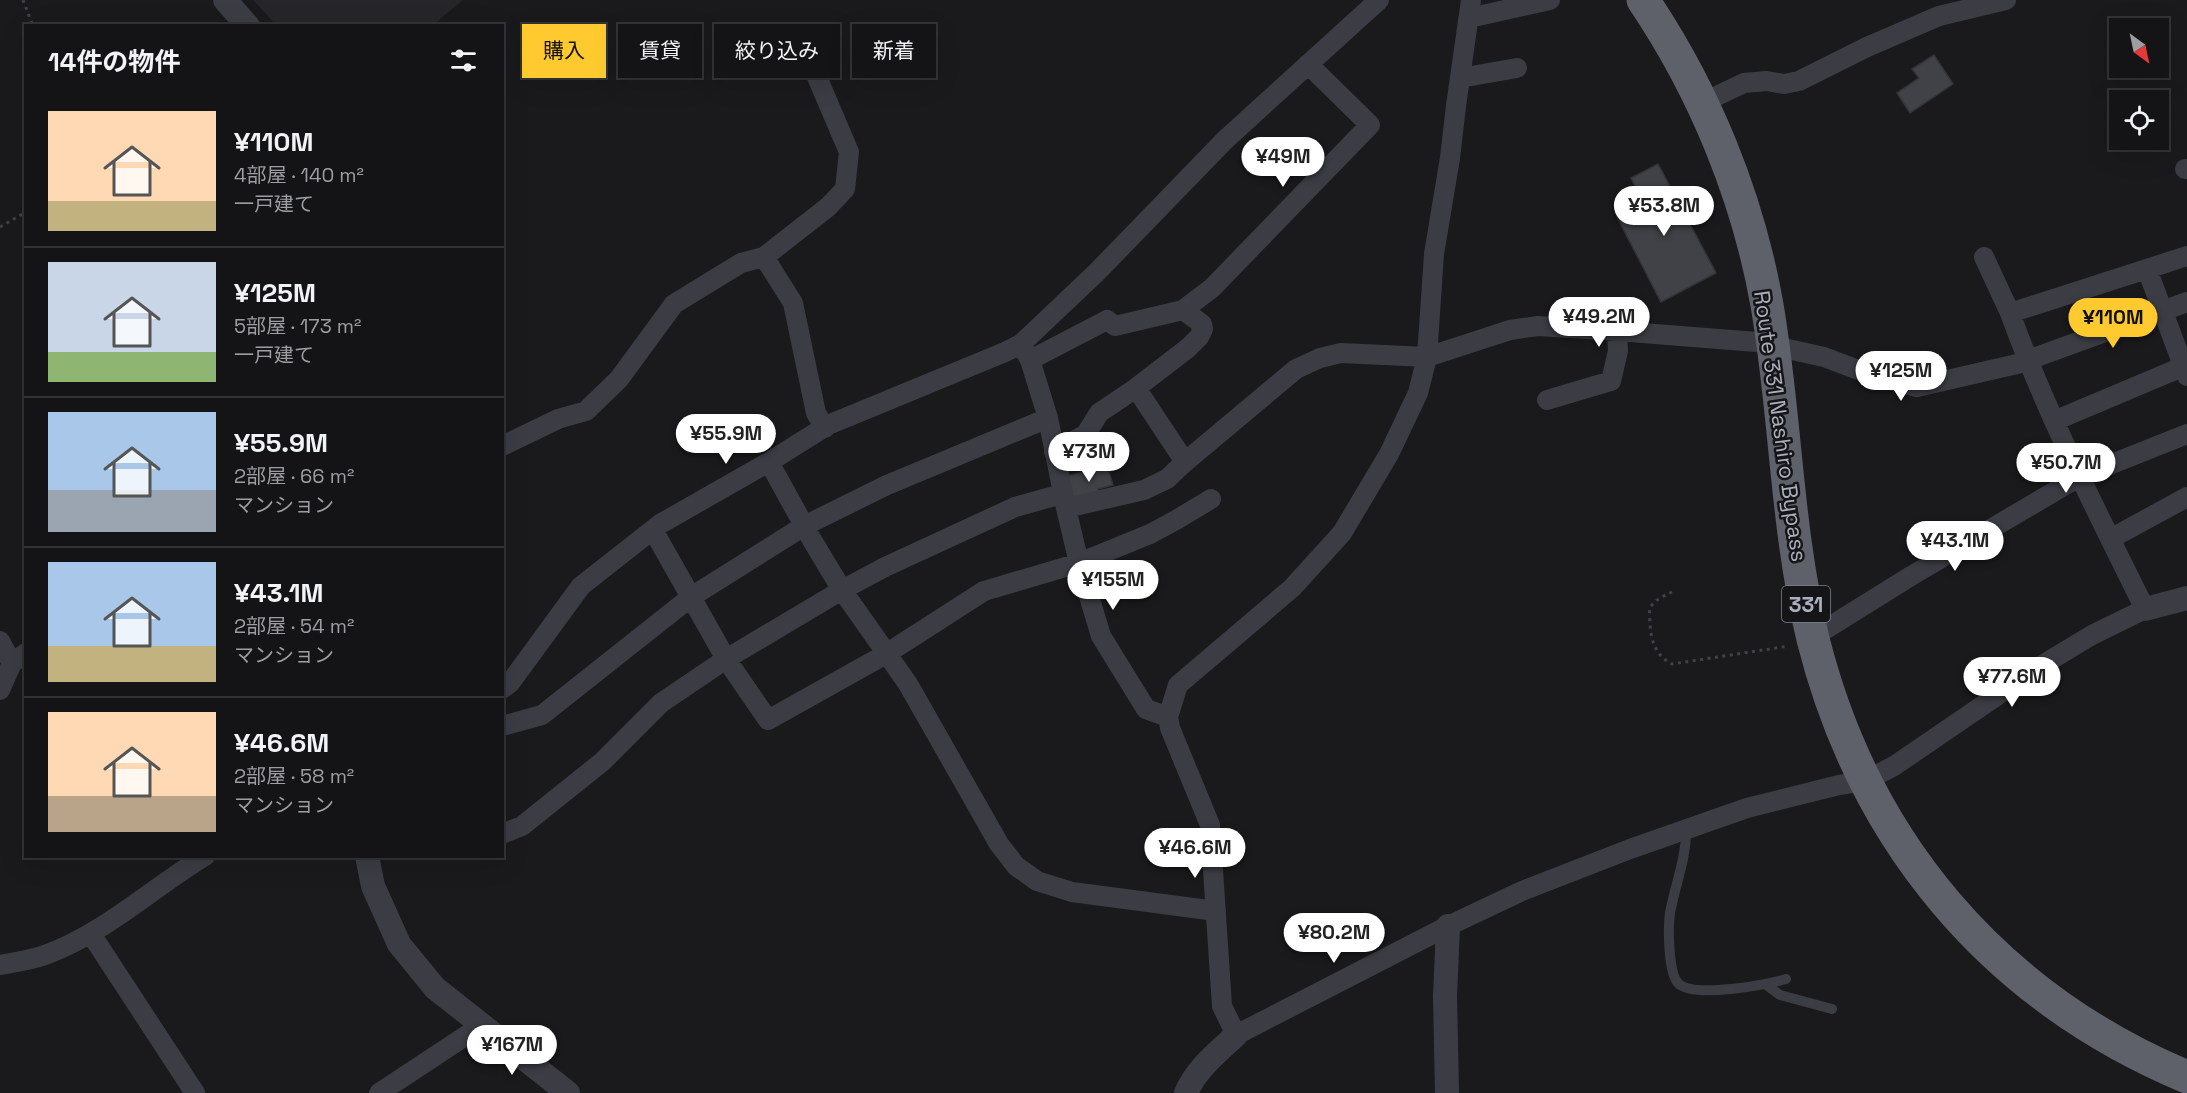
<!DOCTYPE html>
<html lang="ja">
<head>
<meta charset="utf-8">
<style>
  body { margin:0; font-family:"Space Grotesk","Noto Sans JP",sans-serif; background:#1d1d1f; color:#f1f3f6; height:100vh; display:flex; flex-direction:column; font-size:22px; white-space:nowrap }
  * { box-sizing:border-box; margin:0 }
  p { font-size:20px; color:#9d9ea1 }
  .icon { flex:none; width:33px; height:33px; fill:none; stroke:currentColor; stroke-width:2; stroke-linecap:round; stroke-linejoin:round }
  .map { position:relative; flex:1; overflow:hidden }
  .side { position:absolute; left:24px; top:24px; width:480px; height:834px; display:flex; flex-direction:column; background:#141416; border-radius:0px; box-shadow:0 6px 24px #0002,0 0 0 2px #333335 }
  .side>* { flex:none }
  .top-card { position:absolute; left:522px; top:24px; width:570px; height:54px; display:flex; gap:12px }
  .needle { width:39px; rotate:147deg }
  .fabs { position:absolute; left:2109px; top:18px; display:grid; gap:12px }
  .fabs a { display:grid; place-items:center; width:60px; height:60px; border-radius:0px; background:#141416; box-shadow:0 6px 24px #0002,0 0 0 2px #333335; font-size:30px }
  .price { position:absolute; translate:-50% -51px; padding:0 14px; border-radius:21px; background:#fff; color:#222; font-size:20px; line-height:39px; filter:drop-shadow(0 2px 3px #0008) }
  .price::after { content:''; position:absolute; left:50%; top:36px; width:18px; height:14px; margin-left:-9px; background:inherit; clip-path:polygon(0 0,100% 0,50% 100%) }
  .price.current { background:#ffca2f; color:#111 }
  ul { padding:0; list-style:none }
  li { display:flex; align-items:center; gap:18px; height:150px; padding:0 24px }
  li+li { border-top:2px solid #333335 }
  li span { display:grid; place-items:center; flex:none; width:168px; height:120px; border-radius:0px; color:#555 }
  li>.icon { margin-inline-start:auto }
  span .icon { width:72px; height:72px; fill:#fffc; stroke-width:1 }
  li b { font-size:26px }
  h2 { display:flex; justify-content:space-between; align-items:center; height:72px; padding:0 24px; font-size:26px }
  .tag { padding:0 21px; border-radius:0px; background:#141416; box-shadow:0 6px 24px #0002,0 0 0 2px #333335; font-size:21px; line-height:54px }
  .tag.current { background:#ffca2f; color:#111 }
  .map>svg:first-child { display:block }
  .built { fill:#26262a }
  .building { fill:#414247; stroke:#343439; stroke-width:1.5 }
  .lines { fill:none; stroke-linecap:round; stroke-linejoin:round }
  .path { stroke:#404249; stroke-width:3; stroke-dasharray:3 4.5; stroke-linecap:butt }
  .service { stroke:#3c3d44; stroke-width:10 }
  .minor { stroke:#3c3d44; stroke-width:20 }
  .tertiary { stroke:#3c3d44; stroke-width:24 }
  .trunk { stroke:#5e606a; stroke-width:33 }
  .labels { text-anchor:middle; dominant-baseline:central; stroke-width:5; stroke-linejoin:round; paint-order:stroke }
  .shield { fill:#151518; stroke:#7e818c; stroke-width:1.5 }
  .shield-label { font-size:21px; font-weight:bold; fill:#abafbd }
  .street-label { font-size:22px; fill:#abafbd; stroke:#151518 }
</style>
</head>
<body>
<div class="map">
<svg width="2187" height="1093" viewBox="0 0 2187 1093">
  <rect width="100%" height="100%" fill="#1a1a1d"/>
  <path class="built" d="M253 0H463L433 25 277 26Z"/>
  <path class="building" d="M1934 55 1953 84 1910 113 1897 93 1919 78 1912 69Z
    M1658 164 1716 273 1661 302 1617 217 1644 203 1631 178Z
    M1107 465 1113 485 1098 489 1099 495 1074 502 1067 476Z"/>
  <g class="lines">
    <path class="path" d="M23 0 33 26
      M0 227 26 212
      M1672 592C1664 596 1653 600 1650 609 1649 613 1650 620 1650 624 1651 641 1656 656 1672 664L1789 646"/>
    <path class="service" d="M1686 828C1687 857 1675 885 1670 913 1668 927 1668 975 1679 984 1695 998 1766 985 1786 979
      M1765 984 1780 995 1832 1009"/>
    <path class="minor" d="M1471 0 1456 106 1450 158 1434 254 1427 357 1418 393 1389 454 1342 533 1292 588 1178 685 1168 717 1170 728 1210 825 1222 1006 1236 1035 1448 926 1522 891 1630 849 1747 808 1839 785 1865 781 1894 766 2039 667 2092 635 2145 609C2097 512 2047 415 2010 313
      M1469 18 1550 0
      M1460 78 1517 68
      M1702 103 1744 83 1767 81 1784 84 1799 81 1867 47 1939 16 2006 0
      M2185 169H2187
      M764 257 793 303 816 413 825 428
      M1984 257 2010 313 2187 256
      M2147 269 2187 376
      M1183 310 1212 288 1370 125 1308 64
      M1021 344 1030 360 1048 418 1066 508 1079 563 1101 636 1146 709 1168 717
      M1030 360 1107 320 1115 326 1183 310 1202 324 1203 329 1199 337 1188 348 1136 388 1099 413 1086 434 1054 452
      M1136 388 1185 462
      M1547 400 1611 381 1618 351 1617 331
      M2054 421 2187 365
      M502 446 558 419 586 411 619 379 674 304 741 263 764 257 828 207 845 189 849 152 814 70
      M769 462 812 540 842 590 908 684 999 844 1016 866 1037 881 1072 892 1216 911
      M1066 508 1144 490 1167 479 1185 462 1296 369 1320 358 1341 353 1427 357 1510 330 1538 326 1617 331 1757 342 1824 357 1869 374 1917 387 2017 364 2187 302
      M653 530 726 659 768 720 886 654 984 591 1079 563 1150 534 1176 520 1211 499
      M2110 539 2187 497
      M1813 637 1911 576 2079 477 2187 434
      M0 641 12 663
      M502 689 510 683 581 586 660 524 769 462 828 425 1005 352 1021 344 1097 272 1225 140 1379 0
      M0 690 12 663 26 653
      M502 726 542 715 691 597 804 526 887 485 1048 418
      M502 834 522 826 602 762 661 703 726 659 842 590 885 567 1015 507 1062 494
      M91 934 195 1093
      M0 965C15 962 31 960 45 955 104 934 152 888 205 856
      M379 1093 482 1025"/>
    <path class="tertiary" d="M225 0 248 26
      M2145 609 2187 598
      M367 856 373 886 399 944 435 988 568 1093
      M1186 1093C1196 1069 1218 1052 1236 1035
      M1447 1093 1445 996 1448 926"/>
    <path class="trunk" d="M1643 0C1704 90 1748 197 1767 305 1786 415 1786 529 1813 639 1864 842 1994 996 2187 1077"/>
  </g>
  <g class="labels">
    <rect class="shield" x="1782" y="586" width="48" height="36" rx="4.5"/>
    <g class="shield-label">
      <text x="1806" y="604">331</text>
    </g>
    <g class="street-label">
      <text transform="translate(1781 426) rotate(82)">Route 331 Nashiro Bypass</text>
    </g>
  </g>
</svg>
<div class="fabs">
<a><svg class="needle" viewBox="-14 -14 28 28"><path d="M0-13l5 13h-10z" fill="#e53935"/><path d="M0 13l5-13h-10z" fill="#9d9ea1"/></svg></a>
<a><svg class="icon" aria-label="locate" viewBox="0 0 24 24"><circle cx="12" cy="12" r="6"/><path d="M12 2v4M12 18v4M2 12h4M18 12h4"/></svg></a>
</div>
<b class="price" style="left:1283px;top:188px">¥49M</b>
<b class="price" style="left:1664px;top:237px">¥53.8M</b>
<b class="price" style="left:1599px;top:348px">¥49.2M</b>
<b class="price current" style="left:2113px;top:349px">¥110M</b>
<b class="price" style="left:1901px;top:402px">¥125M</b>
<b class="price" style="left:726px;top:465px">¥55.9M</b>
<b class="price" style="left:1089px;top:483px">¥73M</b>
<b class="price" style="left:2066px;top:494px">¥50.7M</b>
<b class="price" style="left:1955px;top:572px">¥43.1M</b>
<b class="price" style="left:1113px;top:611px">¥155M</b>
<b class="price" style="left:2012px;top:708px">¥77.6M</b>
<b class="price" style="left:1195px;top:879px">¥46.6M</b>
<b class="price" style="left:1334px;top:964px">¥80.2M</b>
<b class="price" style="left:512px;top:1076px">¥167M</b>
<div class="top-card">
<a class="tag current">購入</a>
<a class="tag">賃貸</a>
<a class="tag">絞り込み</a>
<a class="tag">新着</a>
</div>
<section class="side">
<h2>14件の物件<svg class="icon" aria-label="filters" viewBox="0 0 24 24"><path d="M4 7h16M4 17h16"/><circle cx="9" cy="7" r="2"/><circle cx="15" cy="17" r="2"/></svg></h2>
<ul>
<li><span style="background:linear-gradient(#ffd9b3 75%,#c2b280 0)"><svg class="icon" aria-label="home" viewBox="0 0 24 24"><path d="M3 11l9-7 9 7M6 9v11h12V9"/></svg></span><div><b>¥110M</b><p>4部屋 · 140 m²</p><p>一戸建て</p></div></li>
<li><span style="background:linear-gradient(#c9d6e8 75%,#8fb573 0)"><svg class="icon" aria-label="home" viewBox="0 0 24 24"><path d="M3 11l9-7 9 7M6 9v11h12V9"/></svg></span><div><b>¥125M</b><p>5部屋 · 173 m²</p><p>一戸建て</p></div></li>
<li><span style="background:linear-gradient(#a9c7e8 65%,#9aa5b1 0)"><svg class="icon" aria-label="home" viewBox="0 0 24 24"><path d="M3 11l9-7 9 7M6 9v11h12V9"/></svg></span><div><b>¥55.9M</b><p>2部屋 · 66 m²</p><p>マンション</p></div></li>
<li><span style="background:linear-gradient(#a9c7e8 70%,#c2b280 0)"><svg class="icon" aria-label="home" viewBox="0 0 24 24"><path d="M3 11l9-7 9 7M6 9v11h12V9"/></svg></span><div><b>¥43.1M</b><p>2部屋 · 54 m²</p><p>マンション</p></div></li>
<li><span style="background:linear-gradient(#ffd9b3 70%,#b9a48a 0)"><svg class="icon" aria-label="home" viewBox="0 0 24 24"><path d="M3 11l9-7 9 7M6 9v11h12V9"/></svg></span><div><b>¥46.6M</b><p>2部屋 · 58 m²</p><p>マンション</p></div></li>
</ul>
</section>
</div>
</body>
</html>
